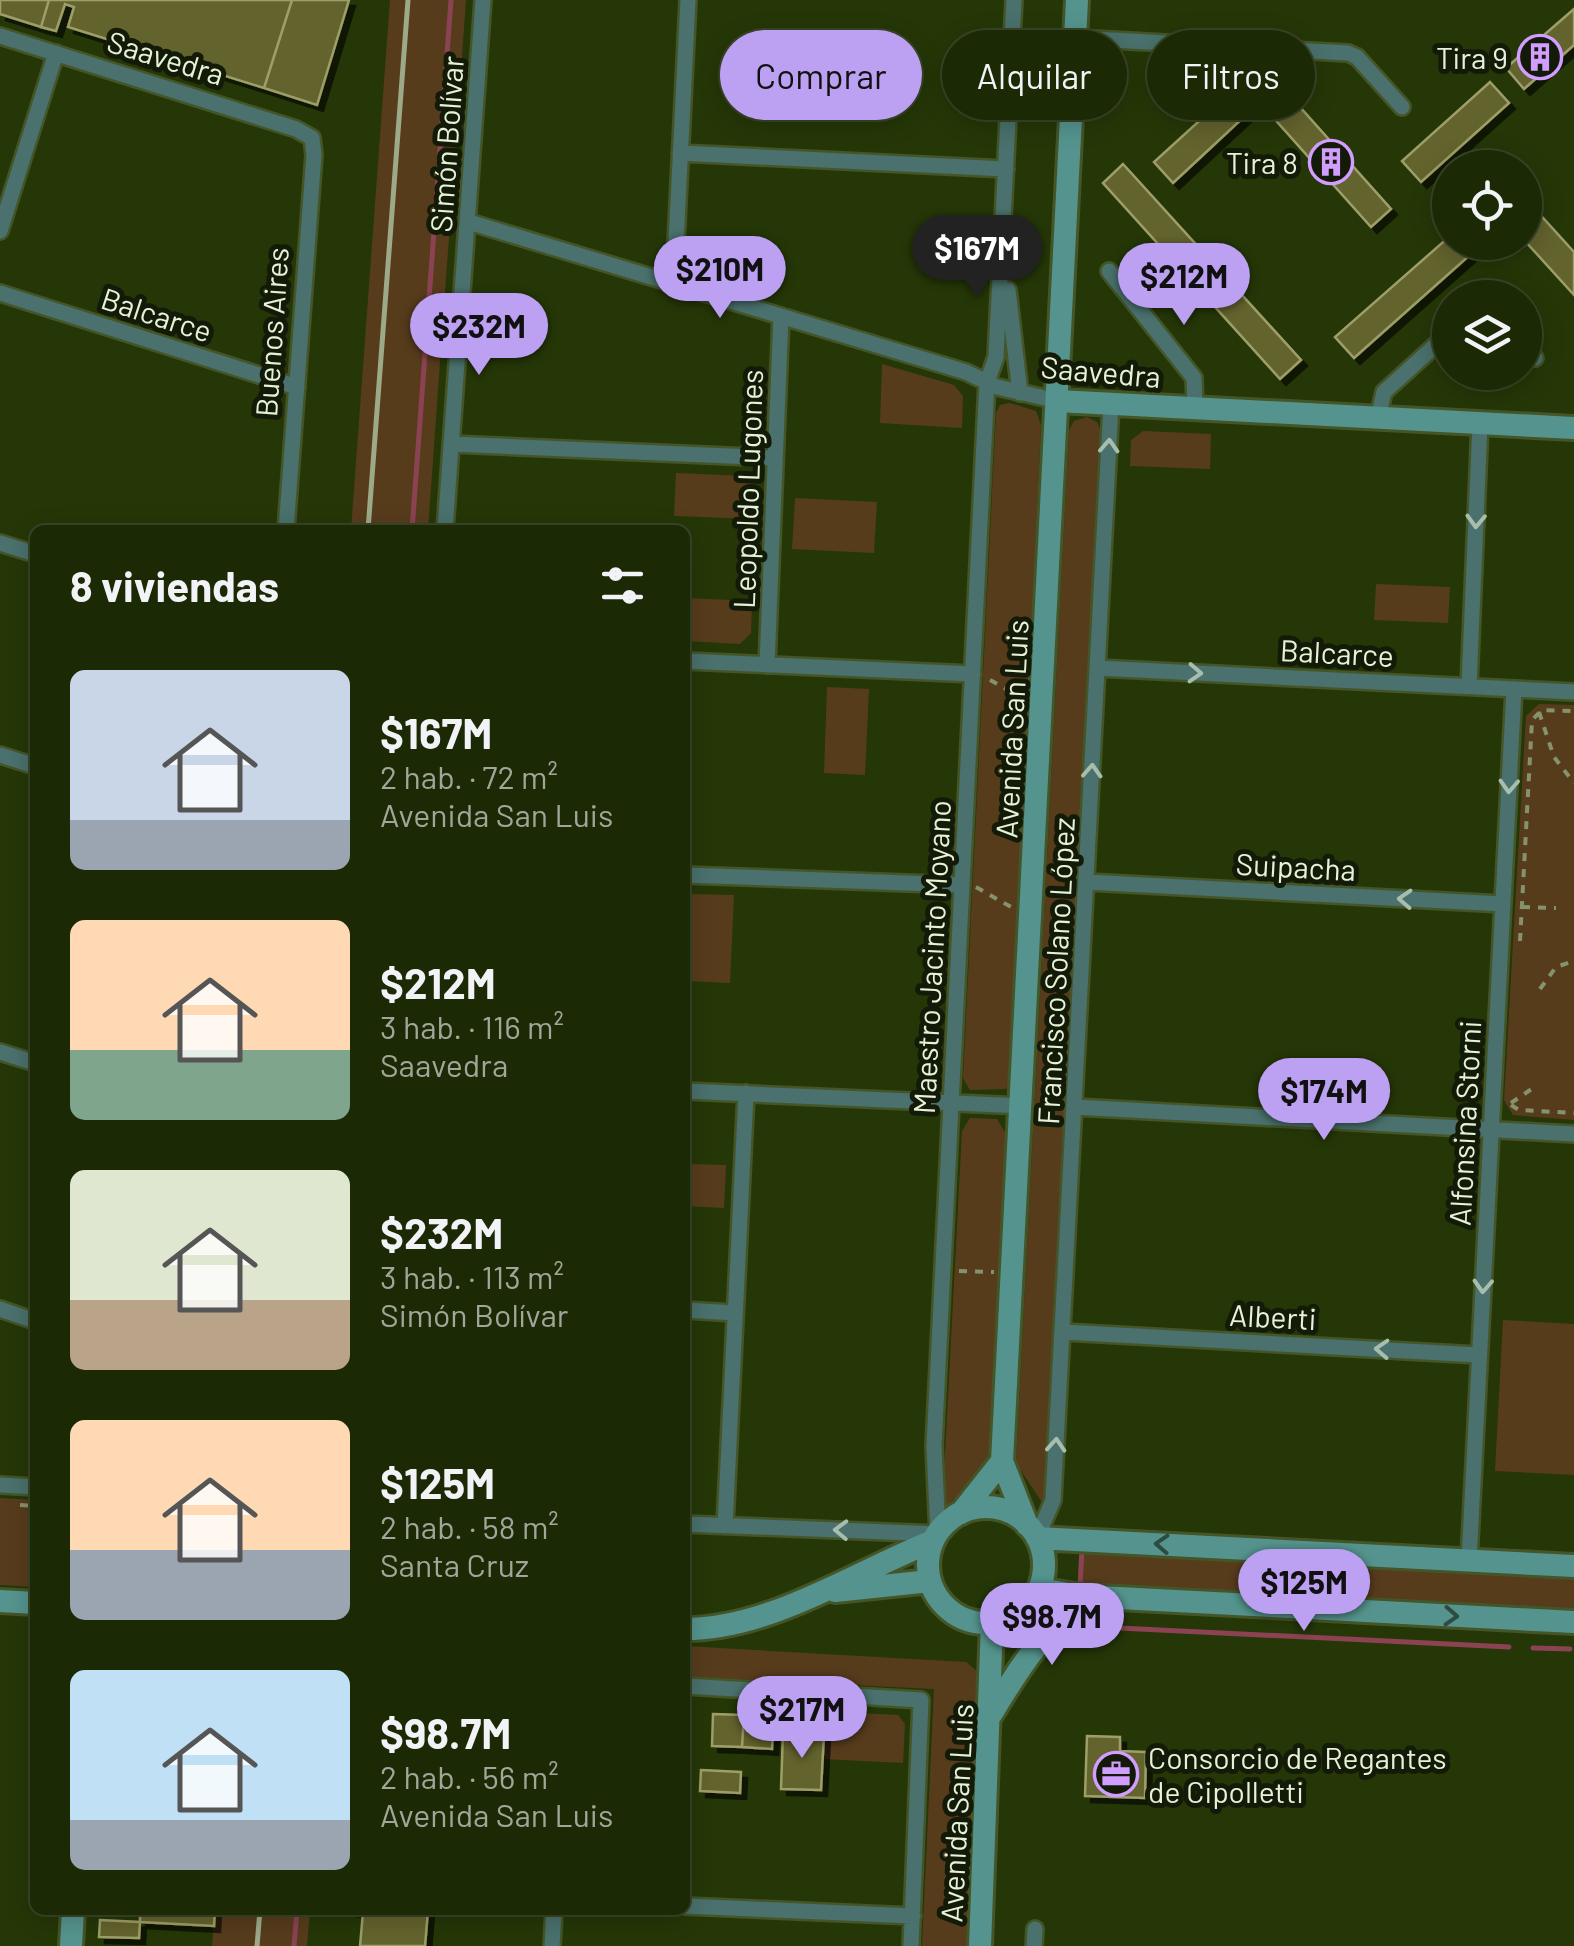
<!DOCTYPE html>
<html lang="es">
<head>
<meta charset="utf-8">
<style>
  body { margin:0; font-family:Barlow,sans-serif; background:#293513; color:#f1f3f6; height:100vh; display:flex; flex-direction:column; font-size:38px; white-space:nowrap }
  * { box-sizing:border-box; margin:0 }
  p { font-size:32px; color:#a0a69a }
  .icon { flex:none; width:55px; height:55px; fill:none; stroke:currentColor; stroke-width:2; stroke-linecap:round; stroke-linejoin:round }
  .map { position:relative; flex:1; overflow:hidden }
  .panel { position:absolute; left:30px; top:525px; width:660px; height:1390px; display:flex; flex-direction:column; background:#1c2905; border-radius:15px; box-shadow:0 5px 25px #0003,0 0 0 2px #3a4527 }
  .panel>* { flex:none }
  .guide { position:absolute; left:720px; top:30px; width:702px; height:90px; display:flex; gap:20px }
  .tools { position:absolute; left:1432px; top:150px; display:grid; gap:20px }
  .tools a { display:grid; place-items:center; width:110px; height:110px; border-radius:50%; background:#1c2905; box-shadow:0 5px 25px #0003,0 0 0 2px #3a4527; font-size:50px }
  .price { position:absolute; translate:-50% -85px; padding:0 22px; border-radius:35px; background:#bca0f2; color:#111; font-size:32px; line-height:65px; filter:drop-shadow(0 2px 5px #0008) }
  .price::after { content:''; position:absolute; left:50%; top:60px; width:30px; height:22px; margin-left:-15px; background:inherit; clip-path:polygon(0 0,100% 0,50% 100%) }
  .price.on { background:#222; color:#fff }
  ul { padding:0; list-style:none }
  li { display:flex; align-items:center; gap:30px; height:250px; padding:0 40px }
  li span { display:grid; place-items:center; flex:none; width:280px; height:200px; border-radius:15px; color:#555 }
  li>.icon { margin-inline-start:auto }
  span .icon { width:120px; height:120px; fill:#fffc; stroke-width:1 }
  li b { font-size:42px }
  h2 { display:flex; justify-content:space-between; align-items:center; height:120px; padding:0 40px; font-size:42px }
  .pill { padding:0 35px; border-radius:45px; background:#1c2905; box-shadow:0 5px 25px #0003,0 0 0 2px #3a4527; font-size:35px; line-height:90px }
  .pill.on { background:#bca0f2; color:#111 }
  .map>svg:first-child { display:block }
  .green { fill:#573c1c }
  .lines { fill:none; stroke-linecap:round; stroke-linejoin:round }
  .stream { stroke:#8b4353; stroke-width:5 }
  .building { fill:#64632f; stroke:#9e9e68; stroke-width:2.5; filter:url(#shadow) }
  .street-casing { stroke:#445528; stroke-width:20 }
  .secondary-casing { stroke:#445528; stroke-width:28 }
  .path { stroke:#84936e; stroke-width:4; stroke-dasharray:8 8; stroke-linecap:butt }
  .street { stroke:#4a716d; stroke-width:15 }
  .secondary { stroke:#55948e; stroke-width:22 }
  .rail { stroke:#9caa88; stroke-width:5 }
  .oneway { stroke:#a8bead }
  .oneway2 { stroke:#2d4b3e }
  .labels { text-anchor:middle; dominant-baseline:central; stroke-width:10; stroke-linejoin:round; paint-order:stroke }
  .street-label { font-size:30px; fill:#e6f2d8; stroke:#131b08 }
  .poi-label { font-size:30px; fill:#e6f2d8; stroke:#131b08; text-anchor:end }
</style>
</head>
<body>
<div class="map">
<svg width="1574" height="1946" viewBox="0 0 1574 1946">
  <defs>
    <filter id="shadow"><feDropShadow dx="6" dy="6" stdDeviation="0" flood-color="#0009"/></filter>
  </defs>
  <rect width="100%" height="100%" fill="#253707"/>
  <path class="green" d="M390 0H466L428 530H351Z
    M882 364 954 385 963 396 962 428 880 423Z
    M1010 403 1036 411 1041 425 1010 1080 1006 1089 970 1090 963 1078 996 413 1000 405Z
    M1087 417 1097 422 1101 432 1045 1507 1016 1463 1069 430 1074 421Z
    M1143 431 1211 434 1210 469 1130 466 1131 440Z
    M676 473 746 476 757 488 756 519 674 516Z
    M795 498 877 502 874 553 792 549Z
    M1376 584 1450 587 1448 623 1374 620Z
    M685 598 752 601 751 633 740 644 685 641Z
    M827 687 869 689 865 775 824 773Z
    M1539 704 1574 705V1120L1513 1115 1504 1100 1526 716Z
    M692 894 734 895 730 983 689 981Z
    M970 1118 997 1119 1006 1134 990 1463 942 1511 962 1131Z
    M685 1164 726 1165 724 1208 685 1206Z
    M1503 1320 1574 1324V1475L1495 1471Z
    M0 1498 35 1500V1587L0 1585Z
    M1082 1552 1574 1577V1612L1081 1586Z
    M685 1646 966 1662 978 1672 967 1946H922L934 1689 685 1677Z
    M825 1711 898 1715 905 1724 903 1763 823 1759Z
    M215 1910H310L307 1946H212Z"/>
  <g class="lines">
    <path class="stream" d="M412 530 451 0
      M1080 1587 1082 1548
      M1079 1613 1078 1626 1509 1647
      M1533 1648 1570 1649
      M294 1946 297 1910"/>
  </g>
  <path class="building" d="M0 0H49L41 27 0 14Z
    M49 0H292L264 88 68 27 74 7 65 4 56 31 41 27Z
    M292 0H349L317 105 264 88Z
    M1574 9V45L1524 89 1506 68Z
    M1242 82 1260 102 1173 183 1154 162Z
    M1490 82 1509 103 1421 182 1402 161Z
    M1291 97 1391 209 1371 227 1271 115Z
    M1123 164 1301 360 1280 379 1103 183Z
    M1525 198 1574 252V295L1525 241Z
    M1450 236V242L1480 246 1354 358 1335 337Z
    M713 1714 744 1715 742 1747 712 1746Z
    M744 1715 774 1717 772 1749 742 1747Z
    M783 1732 824 1733 821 1790 781 1789Z
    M1087 1736 1120 1737V1751L1146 1752 1145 1798 1085 1796Z
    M701 1770 741 1772 740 1793 700 1791Z
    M140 1910H215L214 1926 140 1922Z
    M350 1910H428L425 1946H360L363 1912Z
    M100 1920 140 1922 139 1938 99 1937Z"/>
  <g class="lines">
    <defs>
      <path id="street" d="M0 36 296 129 312 138 314 155 286 530
        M1075 38 1348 53 1357 57 1402 107
        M680 153 1006 169
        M469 222 966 372 997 387 1058 401
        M0 231 56 53
        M1109 271 1194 378 1195 408
        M674 284 688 0
        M1008 290 1020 393
        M0 293 297 387
        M1525 347 1535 358
        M1378 418 1384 392 1450 332
        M452 444 775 458
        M445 530 483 0
        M0 543 35 554
        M685 661 973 674
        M767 665 781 316
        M1098 668 1574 692
        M1469 686 1480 423
        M0 755 35 766
        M685 875 962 885
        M1087 882 1503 904
        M0 1052 35 1063
        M685 1091 1022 1106
        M1075 1107 1574 1134
        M0 1309 35 1321
        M685 1310 735 1313
        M1064 1332 1479 1355
        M0 1485 35 1487
        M685 1524 938 1534 934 1446 987 382 996 357 1014 0
        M725 1526 746 1093
        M1037 1538 1053 1500 1111 404
        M1469 1560 1514 689
        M685 1686 921 1700 911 1946
        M685 1906 913 1916
        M552 1946 554 1910
        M1034 1946 1035 1929"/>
      <path id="secondary" d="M1058 401 1574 428
        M928 1565a58 58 0 1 1 116 0a58 58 0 1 1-116 0Z
        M961 1513 1002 1461
        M1027 1525 1002 1461 1077 0
        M1037 1538 1574 1566
        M1040 1589 1080 1596 1574 1622
        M835 1591 930 1581
        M0 1601 35 1603
        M685 1629C771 1629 855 1572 933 1541
        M992 1713C1019 1668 1046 1625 1091 1597
        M71 1946 73 1910
        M980 1946 992 1623"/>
    </defs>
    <use href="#street" class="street-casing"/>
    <use href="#secondary" class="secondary-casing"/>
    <path class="path" d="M990 680 1021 697
      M1539 712 1554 757 1574 783
      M976 887 1011 907
      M1522 907 1556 908
      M1520 941 1532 720 1542 710 1574 711
      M1540 989 1556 967 1574 961
      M1511 1103 1536 1086
      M1511 1105 1519 1110 1574 1113
      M959 1271 994 1272
      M20 1505 35 1506"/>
    <use href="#street" class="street"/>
    <use href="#secondary" class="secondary"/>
    <path class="rail" d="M368 530 408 0
      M257 1946 260 1910"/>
  </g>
  <defs><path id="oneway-chevron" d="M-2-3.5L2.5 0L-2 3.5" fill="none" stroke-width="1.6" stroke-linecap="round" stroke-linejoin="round" transform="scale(2.5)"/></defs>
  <g class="oneway">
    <use href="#oneway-chevron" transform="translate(1109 446) rotate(-87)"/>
    <use href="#oneway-chevron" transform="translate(1476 521) rotate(92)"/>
    <use href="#oneway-chevron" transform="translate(1195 673) rotate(3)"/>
    <use href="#oneway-chevron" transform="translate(1092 771) rotate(-87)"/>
    <use href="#oneway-chevron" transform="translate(1509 786) rotate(93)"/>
    <use href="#oneway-chevron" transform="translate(1405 899) rotate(-177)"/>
    <use href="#oneway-chevron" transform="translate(1483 1286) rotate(93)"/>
    <use href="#oneway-chevron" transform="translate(1382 1349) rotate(-177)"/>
    <use href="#oneway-chevron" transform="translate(1056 1445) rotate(-86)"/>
    <use href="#oneway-chevron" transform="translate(841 1530) rotate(-178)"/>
  </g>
  <g class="oneway2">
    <use href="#oneway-chevron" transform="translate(1162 1544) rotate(-177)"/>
    <use href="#oneway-chevron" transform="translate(1451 1616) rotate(3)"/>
  </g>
  <defs>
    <symbol id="building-ring" viewBox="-11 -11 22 22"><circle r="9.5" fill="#131b08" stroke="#d19dfe" stroke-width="1.5"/><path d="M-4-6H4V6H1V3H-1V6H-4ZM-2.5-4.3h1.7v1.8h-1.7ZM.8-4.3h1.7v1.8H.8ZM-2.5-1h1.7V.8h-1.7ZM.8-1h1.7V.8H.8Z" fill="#d19dfe"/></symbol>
    <symbol id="office-ring" viewBox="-11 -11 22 22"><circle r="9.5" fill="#131b08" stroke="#d19dfe" stroke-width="1.5"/><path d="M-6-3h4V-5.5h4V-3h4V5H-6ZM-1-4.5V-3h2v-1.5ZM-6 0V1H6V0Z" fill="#d19dfe"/></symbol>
  </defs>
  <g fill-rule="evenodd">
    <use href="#building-ring" x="1515" y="32" width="50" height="50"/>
    <use href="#building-ring" x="1306" y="137" width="50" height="50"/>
    <use href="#office-ring" x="1091" y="1749" width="50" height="50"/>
  </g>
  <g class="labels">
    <g class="street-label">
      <text transform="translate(166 57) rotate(17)">Saavedra</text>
      <text transform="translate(446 144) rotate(-86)">Simón Bolívar</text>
      <text transform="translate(157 314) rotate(18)">Balcarce</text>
      <text transform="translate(271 332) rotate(-86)">Buenos Aires</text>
      <text transform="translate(1101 371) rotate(5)">Saavedra</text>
      <text transform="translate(747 489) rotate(-88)">Leopoldo Lugones</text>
      <text transform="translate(1337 652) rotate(3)">Balcarce</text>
      <text transform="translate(1011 729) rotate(-87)">Avenida San Luis</text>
      <text transform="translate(1296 866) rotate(3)">Suipacha</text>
      <text transform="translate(931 957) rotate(-87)">Maestro Jacinto Moyano</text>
      <text transform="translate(1055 971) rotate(-87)">Francisco Solano López</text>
      <text transform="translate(1464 1123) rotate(-87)">Alfonsina Storni</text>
      <text transform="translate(1273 1316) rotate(3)">Alberti</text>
      <text transform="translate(956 1813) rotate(-87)">Avenida San Luis</text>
    </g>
    <g class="poi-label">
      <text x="1508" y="57">Tira 9</text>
      <text x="1298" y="162">Tira 8</text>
      <text x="1148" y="1757" text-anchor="start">Consorcio de Regantes<tspan x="1148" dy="34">de Cipolletti</tspan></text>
    </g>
  </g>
</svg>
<div class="tools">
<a><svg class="icon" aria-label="locate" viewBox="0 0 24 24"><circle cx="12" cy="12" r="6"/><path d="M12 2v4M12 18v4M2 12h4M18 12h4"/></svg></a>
<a><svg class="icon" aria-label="layers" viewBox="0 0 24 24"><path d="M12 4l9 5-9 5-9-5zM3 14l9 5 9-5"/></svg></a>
</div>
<b class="price on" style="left:977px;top:300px">$167M</b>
<b class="price" style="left:720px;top:321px">$210M</b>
<b class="price" style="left:1184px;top:328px">$212M</b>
<b class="price" style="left:479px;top:378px">$232M</b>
<b class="price" style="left:1324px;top:1143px">$174M</b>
<b class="price" style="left:1304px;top:1634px">$125M</b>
<b class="price" style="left:1052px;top:1668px">$98.7M</b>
<b class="price" style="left:802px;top:1761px">$217M</b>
<div class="guide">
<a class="pill on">Comprar</a>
<a class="pill">Alquilar</a>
<a class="pill">Filtros</a>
</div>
<section class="panel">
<h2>8 viviendas<svg class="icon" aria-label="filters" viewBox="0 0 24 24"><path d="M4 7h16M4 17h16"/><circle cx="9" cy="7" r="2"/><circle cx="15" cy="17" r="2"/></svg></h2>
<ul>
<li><span style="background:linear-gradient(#c9d6e8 75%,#9aa5b1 0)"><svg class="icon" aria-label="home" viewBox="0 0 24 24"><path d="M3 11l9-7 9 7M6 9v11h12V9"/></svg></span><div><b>$167M</b><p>2 hab. · 72 m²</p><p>Avenida San Luis</p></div></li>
<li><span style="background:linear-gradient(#ffd9b3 65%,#7fa58c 0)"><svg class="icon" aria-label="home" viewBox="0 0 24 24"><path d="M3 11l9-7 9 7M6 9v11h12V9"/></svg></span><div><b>$212M</b><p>3 hab. · 116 m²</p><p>Saavedra</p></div></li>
<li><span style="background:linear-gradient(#dfe7d0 65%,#b9a48a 0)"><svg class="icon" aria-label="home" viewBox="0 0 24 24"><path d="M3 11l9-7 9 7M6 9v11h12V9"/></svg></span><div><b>$232M</b><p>3 hab. · 113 m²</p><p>Simón Bolívar</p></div></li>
<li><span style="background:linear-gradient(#ffd9b3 65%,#9aa5b1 0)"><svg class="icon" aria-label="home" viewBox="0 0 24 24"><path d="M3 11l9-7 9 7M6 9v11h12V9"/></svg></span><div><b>$125M</b><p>2 hab. · 58 m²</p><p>Santa Cruz</p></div></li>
<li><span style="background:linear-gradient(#bfe0f5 75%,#9aa5b1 0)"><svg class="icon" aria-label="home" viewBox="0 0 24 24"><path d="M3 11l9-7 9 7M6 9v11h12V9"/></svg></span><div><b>$98.7M</b><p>2 hab. · 56 m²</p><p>Avenida San Luis</p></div></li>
</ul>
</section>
</div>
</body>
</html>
